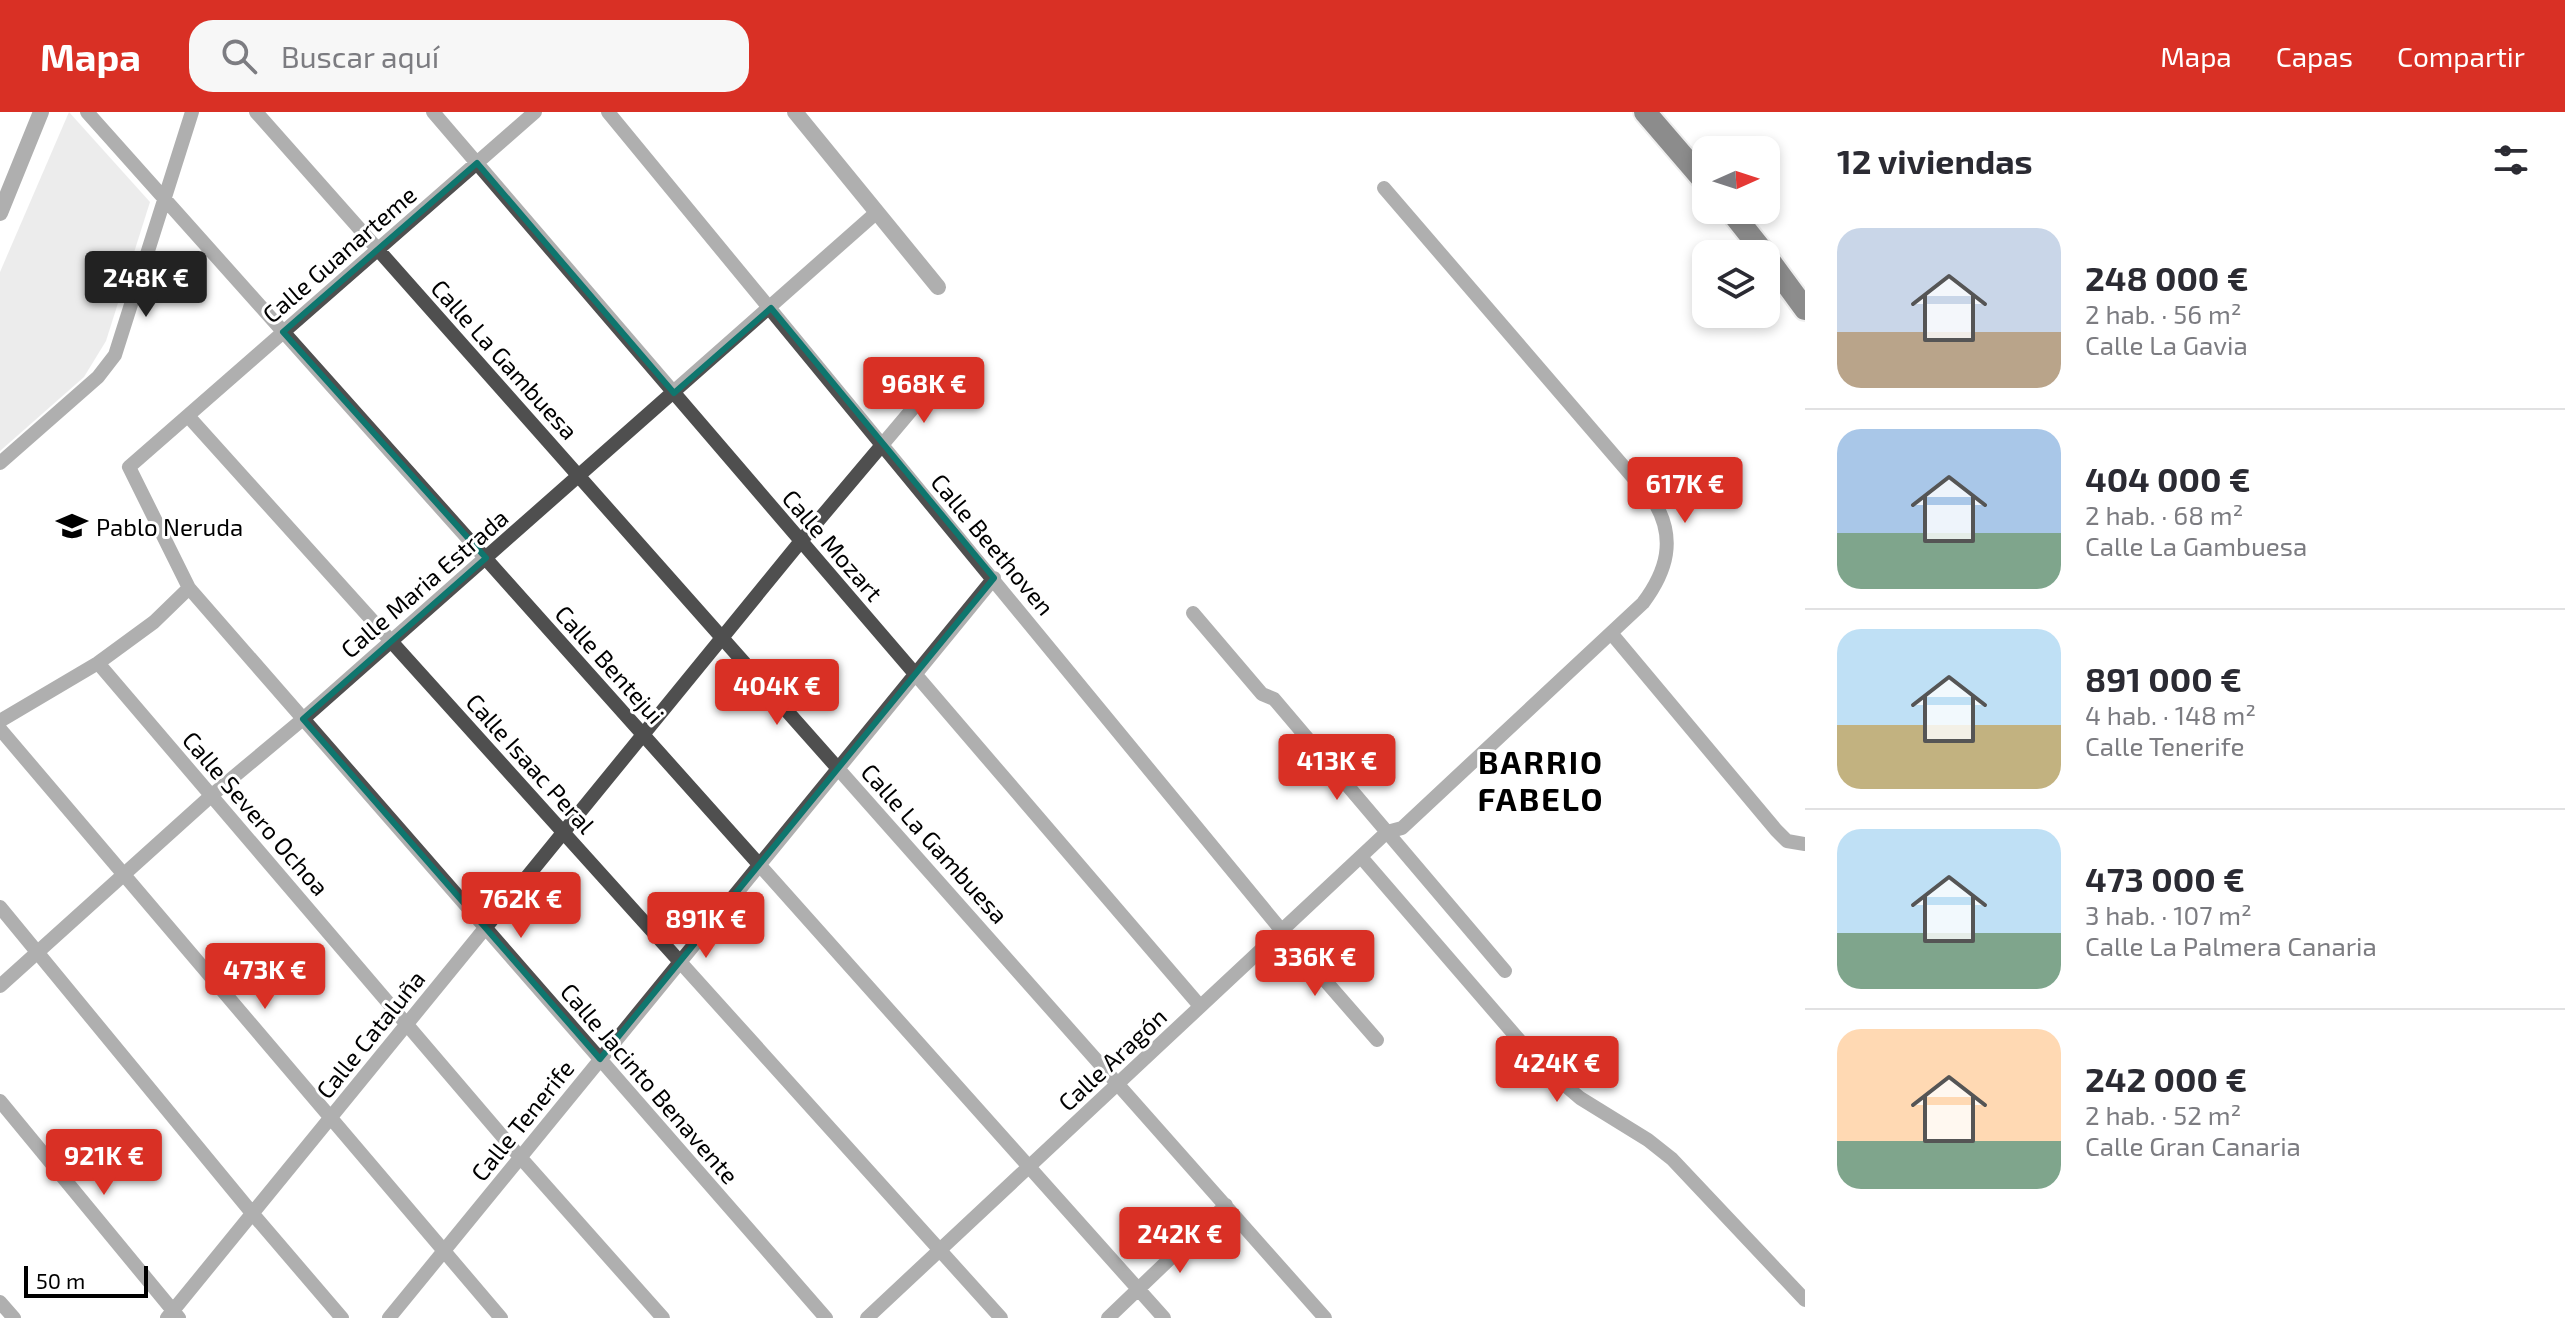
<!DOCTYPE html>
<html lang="es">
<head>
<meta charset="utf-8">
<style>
  body { margin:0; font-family:"Exo 2",sans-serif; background:#f7f7f7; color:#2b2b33; height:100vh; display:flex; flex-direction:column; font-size:30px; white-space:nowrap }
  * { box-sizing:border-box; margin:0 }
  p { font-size:26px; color:#7c7c81 }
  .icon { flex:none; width:44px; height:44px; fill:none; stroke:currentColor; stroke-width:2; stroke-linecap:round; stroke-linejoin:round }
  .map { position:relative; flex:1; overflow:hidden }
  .side { display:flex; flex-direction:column; background:#fff; width:760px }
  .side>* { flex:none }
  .needle { width:52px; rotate:87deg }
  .tools { position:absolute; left:1692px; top:24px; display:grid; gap:16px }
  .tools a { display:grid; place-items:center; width:88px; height:88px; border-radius:16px; background:#fff; box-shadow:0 4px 12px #0003; font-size:40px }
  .scale { position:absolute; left:24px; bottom:20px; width:124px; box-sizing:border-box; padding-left:8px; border:4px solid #000; border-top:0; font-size:22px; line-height:28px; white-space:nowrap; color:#000; -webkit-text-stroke:6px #fff; paint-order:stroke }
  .price { position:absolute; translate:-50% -68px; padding:0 18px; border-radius:8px; background:#d93025; color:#fff; font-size:26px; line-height:52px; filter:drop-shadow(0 2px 4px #0008) }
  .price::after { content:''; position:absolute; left:50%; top:48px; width:24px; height:18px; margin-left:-12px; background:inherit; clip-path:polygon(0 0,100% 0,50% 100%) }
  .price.selected { background:#222; color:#fff }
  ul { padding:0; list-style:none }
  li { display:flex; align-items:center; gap:24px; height:200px; padding:0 32px }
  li+li { border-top:2px solid #e1e1e2 }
  li span { display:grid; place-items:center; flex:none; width:224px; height:160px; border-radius:24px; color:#555 }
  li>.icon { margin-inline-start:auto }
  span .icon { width:96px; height:96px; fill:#fffc; stroke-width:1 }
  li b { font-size:34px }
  h2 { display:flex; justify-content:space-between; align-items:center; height:96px; padding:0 32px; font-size:34px }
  header { display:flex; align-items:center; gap:48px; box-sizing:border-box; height:112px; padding:0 40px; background:#d93025; color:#fff }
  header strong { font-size:38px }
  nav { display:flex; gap:44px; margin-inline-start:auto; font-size:28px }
  .search { width:560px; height:72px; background:#f7f7f7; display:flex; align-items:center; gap:20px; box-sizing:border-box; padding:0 28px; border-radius:24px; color:#7c7c81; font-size:30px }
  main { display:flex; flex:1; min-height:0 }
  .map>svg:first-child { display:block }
  .park { fill:#d6d6d6 }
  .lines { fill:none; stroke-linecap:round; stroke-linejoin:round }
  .trunk-casing { stroke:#dbdbdb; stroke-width:26 }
  .minor { stroke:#4f4f4f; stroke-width:14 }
  .tertiary { stroke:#4f4f4f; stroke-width:16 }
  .trunk { stroke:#000; stroke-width:22 }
  .marked { fill:none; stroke:#0f766e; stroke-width:6; stroke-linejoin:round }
  .labels { text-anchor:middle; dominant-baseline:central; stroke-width:6; stroke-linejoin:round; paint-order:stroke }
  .street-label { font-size:24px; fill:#000; stroke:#fff }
  .poi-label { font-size:24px; fill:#000; stroke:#fff; text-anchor:start }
  .district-label { font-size:32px; font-weight:bold; letter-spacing:2px; fill:#000; stroke:#fff }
</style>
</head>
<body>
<header>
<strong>Mapa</strong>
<div class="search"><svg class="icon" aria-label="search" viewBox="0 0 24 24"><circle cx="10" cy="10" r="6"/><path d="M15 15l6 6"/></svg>Buscar aquí</div>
<nav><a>Mapa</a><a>Capas</a><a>Compartir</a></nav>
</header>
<main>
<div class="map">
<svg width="1805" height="1206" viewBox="0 0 1805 1206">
  <rect width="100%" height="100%" fill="#fff"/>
  <path class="park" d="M69 0 150 90 106 229 84 265 0 339V160Z"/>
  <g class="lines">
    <defs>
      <path id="trunk" d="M1645 0 1706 71
        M1730 98 1765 142
        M1766 144 1805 197"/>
    </defs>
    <use href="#trunk" class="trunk-casing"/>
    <path class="minor" d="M87 0 1164 1206
      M256 0 1325 1206
      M433 0 1200 894
      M535 0 129 355 189 476 826 1206
      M608 0 1282 819 1377 928
      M188 304 1001 1206
      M0 351 98 265 115 243 192 0
      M1193 501 1262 582 1274 587 1505 859
      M1611 521 1776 718 1787 729 1805 732
      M98 551 520 1045 663 1206
      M0 609 98 551 154 510 189 476
      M0 617 501 1206
      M1361 745 1539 951 1580 986 1648 1028 1672 1047 1805 1188
      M0 795 252 1101 342 1206
      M0 874 212 683 303 607 877 100
      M0 989 179 1206
      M0 1190 14 1206
      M167 1206 801 429 936 269
      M389 1206 994 466
      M867 1206 1387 720 1402 716 1643 491C1667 459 1676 427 1655 391L1384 76
      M1108 1206 1226 1093"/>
    <path class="tertiary" d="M795 0 938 175
      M0 101 41 0"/>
    <use href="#trunk" class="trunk"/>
  </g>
  <path d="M0 0H1805V1206H0ZM477 51 674 281 771 196 994 466 600 947 303 607 486 446 283 220Z" fill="#fff" fill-opacity=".55" fill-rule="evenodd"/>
  <path class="marked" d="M477 51 674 281 771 196 994 466 600 947 303 607 486 446 283 220Z"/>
  <defs>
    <symbol id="school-bare" viewBox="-9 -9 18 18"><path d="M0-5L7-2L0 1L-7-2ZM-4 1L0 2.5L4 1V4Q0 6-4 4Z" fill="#000" stroke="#fff" stroke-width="2.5" paint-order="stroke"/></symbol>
  </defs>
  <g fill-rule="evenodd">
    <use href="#school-bare" x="50" y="392" width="44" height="44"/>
  </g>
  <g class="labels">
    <g class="street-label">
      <text transform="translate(339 142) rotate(-41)">Calle Guanarteme</text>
      <text transform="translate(505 247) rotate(48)">Calle La Gambuesa</text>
      <text transform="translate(993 432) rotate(50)">Calle Beethoven</text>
      <text transform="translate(833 433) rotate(49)">Calle Mozart</text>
      <text transform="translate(424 471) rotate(-41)">Calle Maria Estrada</text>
      <text transform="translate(610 552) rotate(48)">Calle Bentejui</text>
      <text transform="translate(531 651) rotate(48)">Calle Isaac Peral</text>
      <text transform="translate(256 701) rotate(49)">Calle Severo Ochoa</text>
      <text transform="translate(935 731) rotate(48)">Calle La Gambuesa</text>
      <text transform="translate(370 922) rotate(-51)">Calle Cataluña</text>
      <text transform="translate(1112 947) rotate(-43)">Calle Aragón</text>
      <text transform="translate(650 971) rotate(49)">Calle Jacinto Benavente</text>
      <text transform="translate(522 1008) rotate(-51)">Calle Tenerife</text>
    </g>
    <g class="poi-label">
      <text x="96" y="414">Pablo Neruda</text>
    </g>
    <g class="district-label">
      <text x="1541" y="649">BARRIO<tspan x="1541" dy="37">FABELO</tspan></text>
    </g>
  </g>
</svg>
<div class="tools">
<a><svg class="needle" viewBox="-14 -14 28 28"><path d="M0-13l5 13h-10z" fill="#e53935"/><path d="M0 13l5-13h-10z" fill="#7c7c81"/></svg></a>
<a><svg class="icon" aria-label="layers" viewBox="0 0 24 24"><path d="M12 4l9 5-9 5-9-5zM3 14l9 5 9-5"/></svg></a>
</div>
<div class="scale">50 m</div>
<b class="price selected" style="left:146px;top:207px">248K €</b>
<b class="price" style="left:924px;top:313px">968K €</b>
<b class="price" style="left:1685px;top:413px">617K €</b>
<b class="price" style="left:777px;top:615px">404K €</b>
<b class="price" style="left:1337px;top:690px">413K €</b>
<b class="price" style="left:521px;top:828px">762K €</b>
<b class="price" style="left:706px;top:848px">891K €</b>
<b class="price" style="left:1315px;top:886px">336K €</b>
<b class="price" style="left:265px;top:899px">473K €</b>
<b class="price" style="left:1557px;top:992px">424K €</b>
<b class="price" style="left:104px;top:1085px">921K €</b>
<b class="price" style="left:1180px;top:1163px">242K €</b>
</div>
<section class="side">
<h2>12 viviendas<svg class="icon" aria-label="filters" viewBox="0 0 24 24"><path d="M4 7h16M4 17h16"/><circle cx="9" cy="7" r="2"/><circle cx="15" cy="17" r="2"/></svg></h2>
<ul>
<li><span style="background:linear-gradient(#c9d6e8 65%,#b9a48a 0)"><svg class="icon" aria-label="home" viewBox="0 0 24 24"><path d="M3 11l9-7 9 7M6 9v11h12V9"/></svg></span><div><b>248 000 €</b><p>2 hab. · 56 m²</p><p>Calle La Gavia</p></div></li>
<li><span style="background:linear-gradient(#a9c7e8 65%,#7fa58c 0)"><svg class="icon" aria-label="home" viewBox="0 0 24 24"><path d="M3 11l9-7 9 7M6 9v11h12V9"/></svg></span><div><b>404 000 €</b><p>2 hab. · 68 m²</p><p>Calle La Gambuesa</p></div></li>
<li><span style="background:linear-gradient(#bfe0f5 60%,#c2b280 0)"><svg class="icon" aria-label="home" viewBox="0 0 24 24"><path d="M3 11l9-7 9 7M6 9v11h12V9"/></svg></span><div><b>891 000 €</b><p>4 hab. · 148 m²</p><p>Calle Tenerife</p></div></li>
<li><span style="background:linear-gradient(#bfe0f5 65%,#7fa58c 0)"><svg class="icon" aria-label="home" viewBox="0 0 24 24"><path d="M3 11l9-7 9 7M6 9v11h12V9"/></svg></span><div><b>473 000 €</b><p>3 hab. · 107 m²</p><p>Calle La Palmera Canaria</p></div></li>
<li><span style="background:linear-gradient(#ffd9b3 70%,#7fa58c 0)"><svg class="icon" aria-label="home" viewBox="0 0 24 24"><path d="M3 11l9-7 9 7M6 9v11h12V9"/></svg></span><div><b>242 000 €</b><p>2 hab. · 52 m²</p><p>Calle Gran Canaria</p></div></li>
</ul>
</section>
</main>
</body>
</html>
